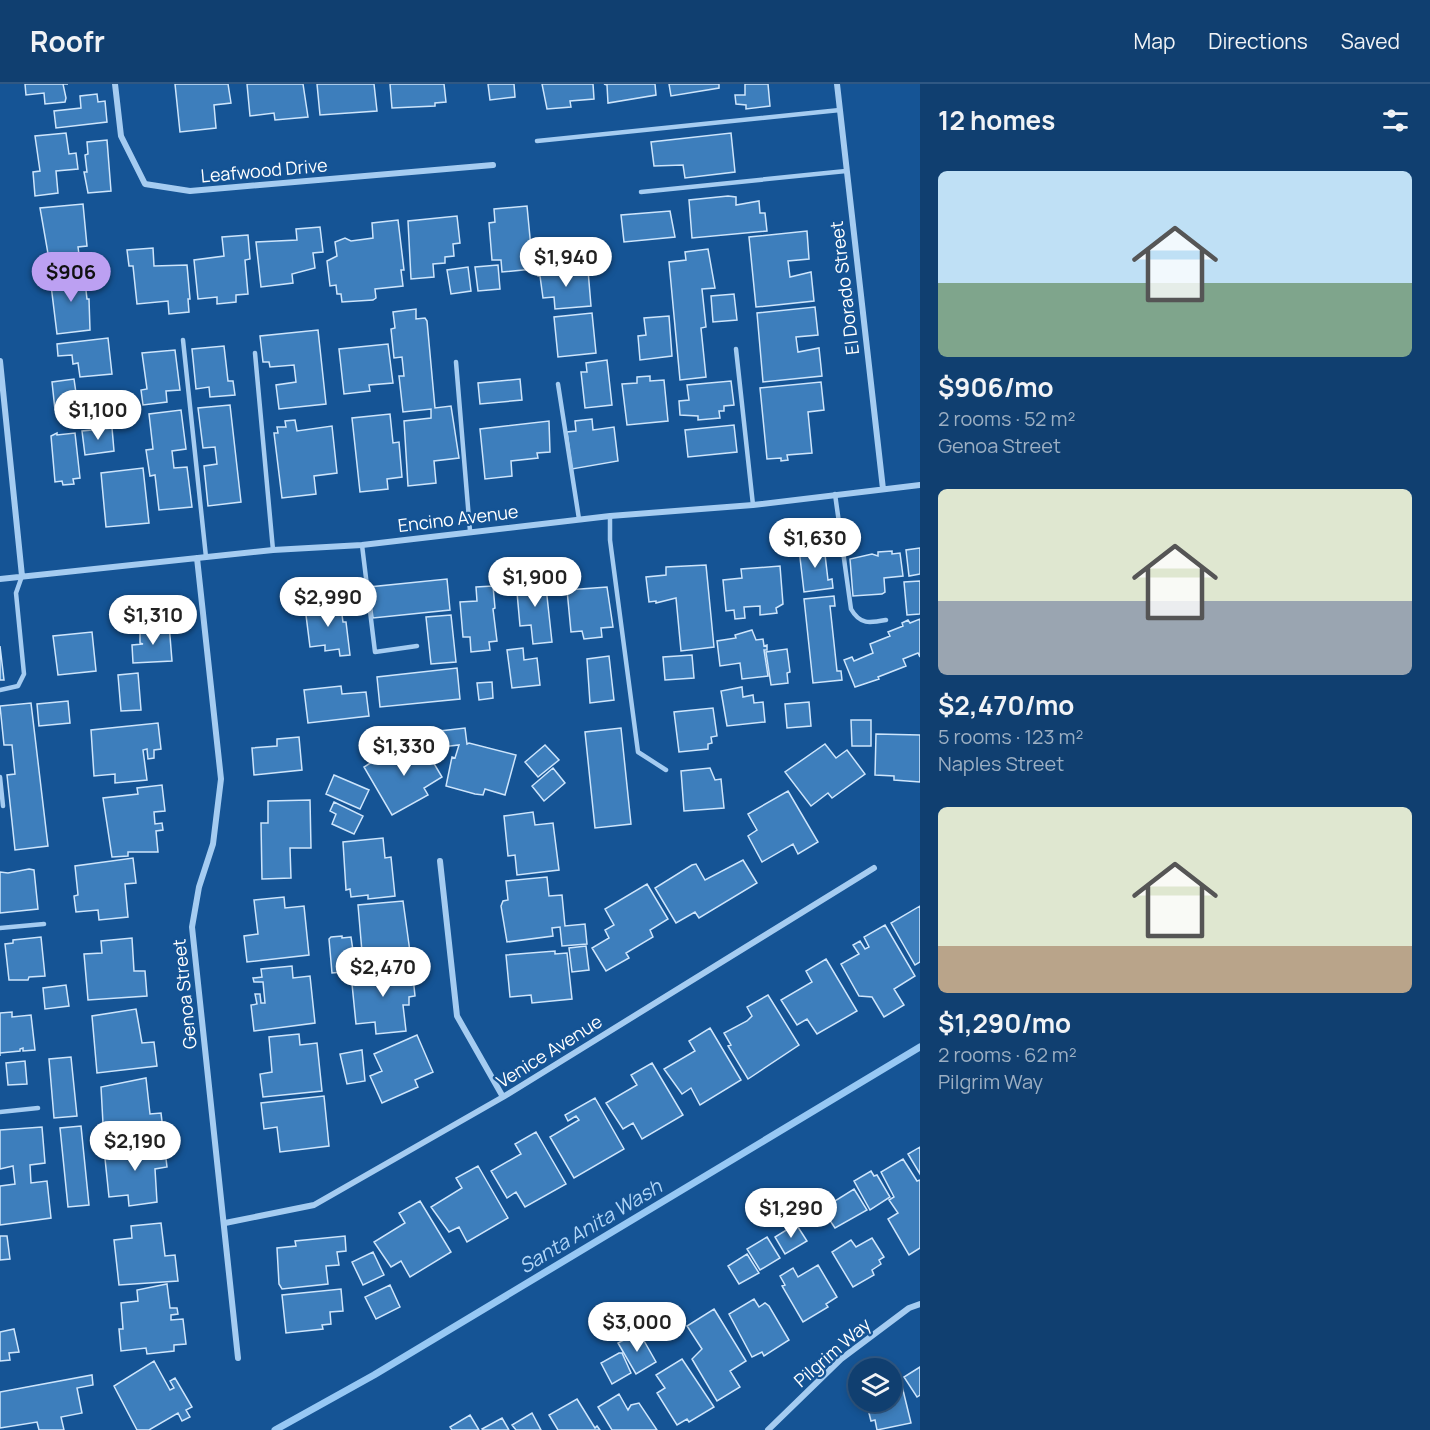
<!DOCTYPE html>
<html lang="en">
<head>
<meta charset="utf-8">
<style>
  body { margin:0; font-family:Manrope,sans-serif; background:#194675; color:#f1f3f6; height:100vh; display:flex; flex-direction:column; font-size:22px; white-space:nowrap }
  * { box-sizing:border-box; margin:0 }
  p { font-size:20px; color:#9cafc3 }
  .icon { flex:none; width:33px; height:33px; fill:none; stroke:currentColor; stroke-width:2; stroke-linecap:round; stroke-linejoin:round }
  .map { position:relative; flex:1; overflow:hidden }
  .details { display:flex; flex-direction:column; background:#103f70; width:510px }
  .details>* { flex:none }
  .buttons { position:absolute; left:848px; top:1274px; display:grid; gap:12px }
  .buttons a { display:grid; place-items:center; width:54px; height:54px; border-radius:50%; background:#103f70; box-shadow:0 3px 9px #0003,0 0 0 2px #305883; font-size:30px }
  .price { position:absolute; translate:-50% -51px; padding:0 14px; border-radius:21px; background:#fff; color:#222; font-size:20px; line-height:39px; filter:drop-shadow(0 2px 3px #0008) }
  .price::after { content:''; position:absolute; left:50%; top:36px; width:18px; height:14px; margin-left:-9px; background:inherit; clip-path:polygon(0 0,100% 0,50% 100%) }
  .price.on { background:#bca0f2; color:#111 }
  ul { padding:0; list-style:none }
  li { display:grid; align-content:center; gap:12px; height:318px; padding:0 18px }
  li span { display:grid; place-items:center; height:186px; border-radius:9px; color:#555 }
  li>.icon { margin-inline-start:auto }
  span .icon { width:108px; height:108px; fill:#fffc; stroke-width:1 }
  li b { font-size:26px }
  h2 { display:flex; justify-content:space-between; align-items:center; height:72px; padding:0 18px; font-size:26px }
  header { display:flex; align-items:center; gap:36px; box-sizing:border-box; height:84px; padding:0 30px; background:#103f70; border-bottom:2px solid #305883 }
  header strong { font-size:28px }
  nav { display:flex; gap:33px; margin-inline-start:auto; font-size:21px }
  main { display:flex; flex:1; min-height:0 }
  .map>svg:first-child { display:block }
  .lines { fill:none; stroke-linecap:round; stroke-linejoin:round }
  .stream { stroke:#97c8f4; stroke-width:7 }
  .building { fill:#3d7ebc; stroke:#cde5fc; stroke-width:1.5 }
  .service { stroke:#a5ccf1; stroke-width:4.5 }
  .minor { stroke:#a5ccf1; stroke-width:6 }
  .labels { text-anchor:middle; dominant-baseline:central; stroke-width:4.5; stroke-linejoin:round; paint-order:stroke }
  .street-label { font-size:18px; fill:#fff; stroke:#155495 }
  .water-label { font-size:20px; font-style:italic; fill:#b1d6f8; stroke:#155495 }
</style>
</head>
<body>
<header>
<strong>Roofr</strong>
<nav><a>Map</a><a>Directions</a><a>Saved</a></nav>
</header>
<main>
<div class="map">
<svg width="920" height="1346" viewBox="0 0 920 1346">
  <rect width="100%" height="100%" fill="#155495"/>
  <g class="lines">
    <path class="stream" d="M275 1346 374 1291 920 963"/>
  </g>
  <path class="building" d="M25 0H68H63L66 14 65 18 45 20 44 9 26 11Z
    M175 0H228L231 19 214 21 216 44 180 48Z
    M247 0H303L308 33 275 36 274 29 250 32Z
    M317 0H374L377 27 320 31Z
    M390 0H444L446 18 435 19V22L392 24Z
    M488 0H514L515 13 490 16Z
    M542 0H593L594 15 570 17 571 23 547 25Z
    M604 0H655L656 11 608 19 607 1Z
    M669 0H719V4L671 12Z
    M768 0 770 22 746 25V21L736 20 735 11H745V0Z
    M97 10 98 18 105 17 107 38 56 44 54 27 81 24 80 12Z
    M66 49 69 70 76 69 78 85 56 87 58 109 35 112 33 88 40 87 35 52Z
    M731 49 735 88 685 94 683 81 654 82 651 58Z
    M107 56 111 107 88 109 84 88H87L85 71 88 70 87 58Z
    M728 112 736 113V121L759 117 760 129H765L767 147 692 154 689 116Z
    M83 120 87 162 78 163 80 178 50 181 40 124Z
    M527 122 533 185 502 188 501 176H492L489 139 495 138 494 125Z
    M670 127 675 153 624 158 621 131Z
    M457 132 460 159 453 160 454 172 445 173V179L433 180 434 193 411 195 408 137Z
    M398 136 404 186H401L403 202 375 205 376 214 373 216 342 218 341 210H337L336 201 330 202 327 177 337 172 335 158 345 154 351 157 373 154 372 139Z
    M320 143 323 168 313 169 315 184 292 190 293 199 261 203 256 158 297 156 296 145Z
    M807 147 809 175 788 177 790 193 811 188 814 217 756 223 749 153Z
    M248 151 250 175 245 176 248 210 236 211V218L217 220V213L198 215 194 176 224 172 222 153Z
    M153 164 154 182 187 181 190 215H188L189 228 169 230 168 217 137 220 133 182H129L127 166Z
    M708 165 715 204 702 205 706 243 701 244 706 293 680 296 669 178 686 176 685 168Z
    M545 180 547 190 588 186 591 222 555 225 554 213 543 214 540 192H538L537 181Z
    M498 181 500 205 478 207 475 183Z
    M468 183 471 207 451 210 447 186Z
    M84 189 87 215H89L90 246 57 250 50 193Z
    M734 210 737 236 713 238 711 212Z
    M815 223 818 251 796 253 798 268 819 264 822 292 763 298 757 229Z
    M416 225V235L425 234 427 237 435 324 451 322 459 374 434 377 436 399 408 402 404 337 431 334V325L403 328 399 292H404L402 273 394 274 391 245 395 244 393 228Z
    M592 229 596 269 558 273 554 233Z
    M669 232 672 272 640 276 638 252 646 251 644 234Z
    M318 246 326 320 279 325 276 301 296 298 294 281 270 283 269 278H263L260 252Z
    M108 254 112 290 80 293 78 279 73 280 72 271 58 272 57 260Z
    M388 260 393 299 369 301 370 307 344 310 339 265Z
    M224 262 228 297H233L235 311 210 313 209 303 196 305 192 265Z
    M175 266 180 306 166 307 167 318 143 321 141 306 147 305 142 269Z
    M607 276 612 321 585 324 581 288H587L586 279Z
    M650 292V297L664 296 668 337 627 341 622 300 637 299V293Z
    M74 295 78 323 55 326 52 298Z
    M520 295 522 316 480 320 478 299Z
    M731 297 734 321 724 322V327H719L720 334 698 336V332L680 331 679 317 689 316 687 301Z
    M821 298 824 326 808 328 812 369 787 371 788 376 781 377V374L767 375 760 304Z
    M230 321 241 418 208 422 204 382 217 380 215 363 203 364 198 324Z
    M181 326 186 365 172 367 174 384 187 383 192 423 159 426 155 391 150 392 146 366 153 365 149 330Z
    M390 330 393 359 399 358 402 393 387 395 388 405 360 408 352 334Z
    M592 335 593 346 614 343 618 377 572 385 567 348 576 347 575 337Z
    M295 336 297 347 332 342 337 389 314 392 316 410 282 414 274 349H278L277 343H286L285 337Z
    M549 337 550 368 537 369 538 374 511 377 512 392 485 395 480 345Z
    M734 341 737 368 688 373 685 346Z
    M112 344 114 367 85 371 82 347Z
    M57 349V351L75 349 80 394 73 395 74 400 63 401 62 397 55 398 51 352Z
    M143 384 149 439 106 443 101 389Z
    M824 462 828 496 832 495 833 504 804 508 799 465Z
    M920 464V490L909 492 906 466Z
    M892 467V470L900 469 903 492 884 494 885 508 882 510 853 512 850 475 872 470 878 472V468Z
    M706 481 714 563 681 567 676 514 656 519V517L649 518 646 493 666 491V483Z
    M780 482 783 520 776 524 777 529 760 531V522L744 523 745 534 735 535 734 526 726 527 723 496 742 494 741 485Z
    M535 493 545 494 552 558 533 560 531 541 520 542 516 497Z
    M447 495 450 526 373 534 369 503Z
    M920 497V530L907 531 904 498Z
    M493 502 495 524 493 525 497 557 489 558 490 566 471 568 470 553H463L460 518 477 517 476 503Z
    M607 503 613 543 601 544 602 553 584 555 582 547 571 548 567 506Z
    M834 512 835 522H830L837 587H841L842 596 813 599 804 515Z
    M340 517 343 538H346L350 571 340 572 339 565 325 567V561L310 563 305 523Z
    M451 531 456 578 431 580 426 533Z
    M920 535V573L918 569 903 575 906 582 878 593 879 595 855 603 844 576 852 573 854 577 873 569 870 560 890 552 888 548 903 542 902 539 908 536 910 539Z
    M169 540 172 577 133 579 132 561 143 560 140 559V546Z
    M752 546 756 556 763 555 764 562 767 561V566H764L768 592 742 595 740 579 720 582 717 557 736 554 735 551Z
    M92 548 96 587 58 591 53 552Z
    M0 562 4 596H0Z
    M523 564 524 576 537 574 540 601 512 604 507 566Z
    M787 565 790 588 787 589 788 599 771 601 766 568Z
    M692 571 694 594 665 596 663 573Z
    M609 572 614 616 590 619 587 575Z
    M457 584 460 615 380 623 377 593Z
    M138 589 141 626 121 627 118 591Z
    M492 598 493 614 479 616 477 599Z
    M341 602 342 610 366 608 369 632 308 639 304 606Z
    M742 603 743 613 753 611 754 619 763 618 765 638 727 642 721 607Z
    M68 617 70 639 39 642 37 620Z
    M809 618 811 642 787 644 785 620Z
    M31 619 48 762 15 766 7 691 15 690 12 661H4L0 622Z
    M713 624 717 652 711 653 712 659 708 660V665L679 668 674 628Z
    M851 636H871V662H852Z
    M158 639 161 665 154 666V674L148 675 147 665 143 666 147 696 115 699V690L94 692 91 646Z
    M465 644 467 660 469 659 516 671 505 711 485 705 483 711 475 710 446 702 452 673 455 674 459 661 442 663 440 647Z
    M621 644 631 740 595 744 585 648Z
    M876 650 920 651V698L894 696V692L875 691Z
    M299 653 302 686 254 691 252 664 277 662V655Z
    M420 656 442 693 424 704 428 711 392 731 364 683 383 671 388 678Z
    M825 660 836 674 847 666 865 690 832 714 828 709 811 722 785 688Z
    M545 661 559 676 538 693 525 678Z
    M553 684 565 699 544 717 532 702Z
    M710 684 715 696 721 695 724 724 684 727 681 687Z
    M334 691 369 706 360 725 326 710Z
    M162 701 165 727 154 728 155 740 162 739 163 746 156 747 158 768H128V772L112 773 103 714 138 710 137 704Z
    M788 707 818 758 798 770 793 760 762 778 748 752 757 746 748 730Z
    M310 716 311 764H290L291 794 262 795 261 739H268V717Z
    M334 718 363 732 354 750 332 740 336 730 330 727Z
    M533 728 535 741 553 739 559 786 517 791 515 771 508 772 504 732Z
    M383 754 385 774 391 773 395 812 368 815V811L351 813 350 805 346 806 343 758Z
    M133 774 136 799 125 800 128 833 99 836 98 826 76 828 74 812 78 811 75 782Z
    M743 776 757 799 699 834 695 828 676 839 655 804 692 781 696 780 705 796Z
    M29 785 34 786 38 825 0 829V788L8 789Z
    M547 793 549 812 562 811 565 842 585 840 587 860 562 862 560 843 552 844 553 852 507 858 501 822 503 817 508 816 506 797Z
    M647 800 668 835 650 846 653 853 626 869 629 874 606 887 592 864 609 854 605 846 614 841 605 825Z
    M284 813 285 824 304 822 309 871 247 878 244 852 258 850 254 816Z
    M403 817 411 875 382 878 381 866 362 868 358 821Z
    M920 822V878L915 881 891 839Z
    M885 841 915 892 894 905 904 921 884 933 872 913 859 912 841 880 859 870 853 861 860 857 865 865 869 863 864 853Z
    M342 852V854L351 853 356 887 332 889 329 855 331 853Z
    M41 853 45 892 29 893 28 896H9L5 860 13 859V856Z
    M132 854 134 887H145L147 912 88 916 84 870 102 869 101 857Z
    M586 862 589 886 572 888 569 864Z
    M555 867V870L567 869 572 915 532 919 531 911 510 913 506 871Z
    M826 875 857 927 817 950 807 935 797 941 781 916 812 898 806 887Z
    M292 882 293 894 310 892 315 939 254 947 251 921 257 920 255 910H260L261 919H265L263 898H254L253 894 262 893 261 885Z
    M412 883 415 912 409 913V921H403L406 947 376 950 375 938 356 940 351 890Z
    M66 901 69 922 45 925 43 904Z
    M768 911 799 961 748 995 728 962 731 961 724 949 747 937 752 932 747 923Z
    M136 925 142 959 154 958 157 982 97 989 92 932Z
    M12 928V933L31 931 35 966 23 967V964L20 965V967L0 969V972V929Z
    M710 944 741 996 700 1021 691 1004 682 1010 664 985 695 967 689 957Z
    M299 950 300 961 317 959 322 1007 263 1013 260 990 272 988 269 953Z
    M417 951 433 988 415 996 418 1003 382 1019 370 992 382 987 374 970Z
    M362 966 365 997 347 1000 340 970Z
    M71 973 77 1032 54 1034 49 975Z
    M25 977 27 1000 8 1001 6 979Z
    M652 979 683 1031 642 1055 633 1039 623 1045 606 1019 637 1001 631 991Z
    M146 994 150 1030 161 1029 164 1054 104 1058 101 1003Z
    M324 1012 329 1062 280 1068 277 1043 264 1045 261 1019Z
    M595 1014 624 1065 574 1094 550 1053 579 1036 576 1032 568 1037 565 1031Z
    M81 1042 89 1121 68 1123 60 1044Z
    M42 1043 45 1079 30 1081 31 1099 47 1097 51 1134 0 1141V1102L15 1100 13 1082 0 1085V1046Z
    M536 1048 566 1100 525 1123 516 1108 507 1114 491 1087 521 1070 515 1060Z
    M164 1058 167 1083 155 1085 157 1118 129 1122 128 1111 109 1113 104 1065Z
    M920 1063V1090L908 1070Z
    M903 1075 917 1097 920 1096V1164L909 1171 888 1135 898 1129 889 1116 894 1113 881 1088Z
    M478 1082 508 1134 467 1158 459 1143 449 1148 431 1123 462 1104 456 1094Z
    M871 1087 874 1092 877 1091 890 1113 870 1126 854 1097Z
    M854 1105 867 1126 835 1144 829 1135 820 1141 814 1130Z
    M420 1117 451 1168 410 1193 401 1177 391 1183 374 1158 405 1139 399 1129Z
    M161 1139 165 1172 175 1171 178 1197 119 1201 114 1156 132 1154 131 1142Z
    M796 1140 807 1157 785 1170 775 1153Z
    M0 1152H7L10 1175 0 1176Z
    M345 1152 346 1167 337 1168 339 1181 326 1182 328 1200 282 1205 279 1200 277 1164 296 1162 295 1157Z
    M767 1153 780 1174 760 1186 747 1165Z
    M872 1154 884 1173 879 1176 881 1180 872 1186 874 1191 853 1203 832 1168 851 1156 856 1163Z
    M373 1168 384 1191 363 1201 352 1178Z
    M747 1170 759 1189 739 1200 728 1182Z
    M818 1181 837 1213 826 1220 828 1223 803 1238 782 1202 785 1201 780 1192 793 1184 798 1193Z
    M167 1200 170 1224H177L178 1230 171 1231V1236L183 1235 186 1260 174 1261V1267L147 1270 146 1264 121 1267 119 1245H123L121 1219 138 1217 137 1206Z
    M390 1201 400 1223 376 1235 365 1213Z
    M341 1205 343 1227 330 1228 331 1240 322 1241 323 1245 286 1249 282 1211Z
    M754 1215 759 1223 765 1219 769 1222 789 1256 764 1272 762 1268 752 1273 729 1230Z
    M714 1225 746 1277 730 1287 740 1303 717 1317 692 1275 702 1265 687 1242Z
    M14 1245 19 1268 9 1269 10 1276 0 1277V1248Z
    M639 1248 656 1278 636 1290 618 1259Z
    M619 1269H622L631 1289 612 1300 601 1279Z
    M682 1275 714 1323 689 1338 687 1335 677 1341 657 1309 665 1304 656 1291Z
    M154 1277 170 1306 174 1304 170 1297 175 1294 192 1323 186 1326 190 1333 182 1337 178 1329 149 1346H137L114 1302Z
    M920 1283V1311L917 1313 904 1293Z
    M92 1291 93 1301 77 1304 82 1329 61 1333 64 1346H39L37 1338 0 1344V1308Z
    M902 1302 911 1339 877 1346 875 1336 871 1337 866 1317H891V1304Z
    M619 1310 628 1326 631 1321 639 1319 657 1346H612L598 1323Z
    M577 1315 595 1344 597 1342 600 1346H558L549 1331Z
    M532 1329 541 1346H516L512 1341Z
    M470 1331 479 1346H452L450 1343Z
    M502 1334 509 1346H483L482 1345Z"/>
  <g class="lines">
    <path class="service" d="M537 57 840 26
      M641 108 846 87
      M183 256 206 473
      M736 265 753 421
      M255 269 273 466
      M456 278 470 447
      M558 300 579 435
      M835 410 851 525C860 541 870 539 886 536
      M610 432V456L638 668 666 686
      M362 461 375 568 417 562
      M0 606 18 602 24 590 16 509 22 492
      M0 693 3 722
      M0 844 44 840
      M0 1028 38 1024"/>
    <path class="minor" d="M115 0 121 52 145 100 190 107 493 81
      M837 0 883 405
      M0 277 22 492
      M197 474 221 695 213 760 199 803 192 843 238 1274
      M0 495 273 466 362 461 610 432 753 421 920 401
      M440 777 457 932 503 1013
      M225 1139 314 1121 503 1013 874 784
      M768 1346 841 1275 909 1224 920 1220"/>
  </g>
  <g class="labels">
    <g class="street-label">
      <text transform="translate(264 86) rotate(-5)">Leafwood Drive</text>
      <text transform="translate(844 204) rotate(-97)">El Dorado Street</text>
      <text transform="translate(458 434) rotate(-7)">Encino Avenue</text>
      <text transform="translate(184 910) rotate(-96)">Genoa Street</text>
      <text transform="translate(549 967) rotate(-32)">Venice Avenue</text>
      <text transform="translate(832 1268) rotate(-41)">Pilgrim Way</text>
    </g>
    <g class="water-label">
      <text transform="translate(590 1142) rotate(-31)">Santa Anita Wash</text>
    </g>
  </g>
</svg>
<div class="buttons">
<a><svg class="icon" aria-label="layers" viewBox="0 0 24 24"><path d="M12 4l9 5-9 5-9-5zM3 14l9 5 9-5"/></svg></a>
</div>
<b class="price" style="left:566px;top:204px">$1,940</b>
<b class="price on" style="left:71px;top:219px">$906</b>
<b class="price" style="left:98px;top:357px">$1,100</b>
<b class="price" style="left:815px;top:485px">$1,630</b>
<b class="price" style="left:535px;top:524px">$1,900</b>
<b class="price" style="left:328px;top:544px">$2,990</b>
<b class="price" style="left:153px;top:562px">$1,310</b>
<b class="price" style="left:404px;top:693px">$1,330</b>
<b class="price" style="left:383px;top:914px">$2,470</b>
<b class="price" style="left:135px;top:1088px">$2,190</b>
<b class="price" style="left:791px;top:1155px">$1,290</b>
<b class="price" style="left:637px;top:1269px">$3,000</b>
</div>
<section class="details">
<h2>12 homes<svg class="icon" aria-label="filters" viewBox="0 0 24 24"><path d="M4 7h16M4 17h16"/><circle cx="9" cy="7" r="2"/><circle cx="15" cy="17" r="2"/></svg></h2>
<ul>
<li><span style="background:linear-gradient(#bfe0f5 60%,#7fa58c 0)"><svg class="icon" aria-label="home" viewBox="0 0 24 24"><path d="M3 11l9-7 9 7M6 9v11h12V9"/></svg></span><div><b>$906/mo</b><p>2 rooms · 52 m²</p><p>Genoa Street</p></div></li>
<li><span style="background:linear-gradient(#dfe7d0 60%,#9aa5b1 0)"><svg class="icon" aria-label="home" viewBox="0 0 24 24"><path d="M3 11l9-7 9 7M6 9v11h12V9"/></svg></span><div><b>$2,470/mo</b><p>5 rooms · 123 m²</p><p>Naples Street</p></div></li>
<li><span style="background:linear-gradient(#dfe7d0 75%,#b9a48a 0)"><svg class="icon" aria-label="home" viewBox="0 0 24 24"><path d="M3 11l9-7 9 7M6 9v11h12V9"/></svg></span><div><b>$1,290/mo</b><p>2 rooms · 62 m²</p><p>Pilgrim Way</p></div></li>
</ul>
</section>
</main>
</body>
</html>
